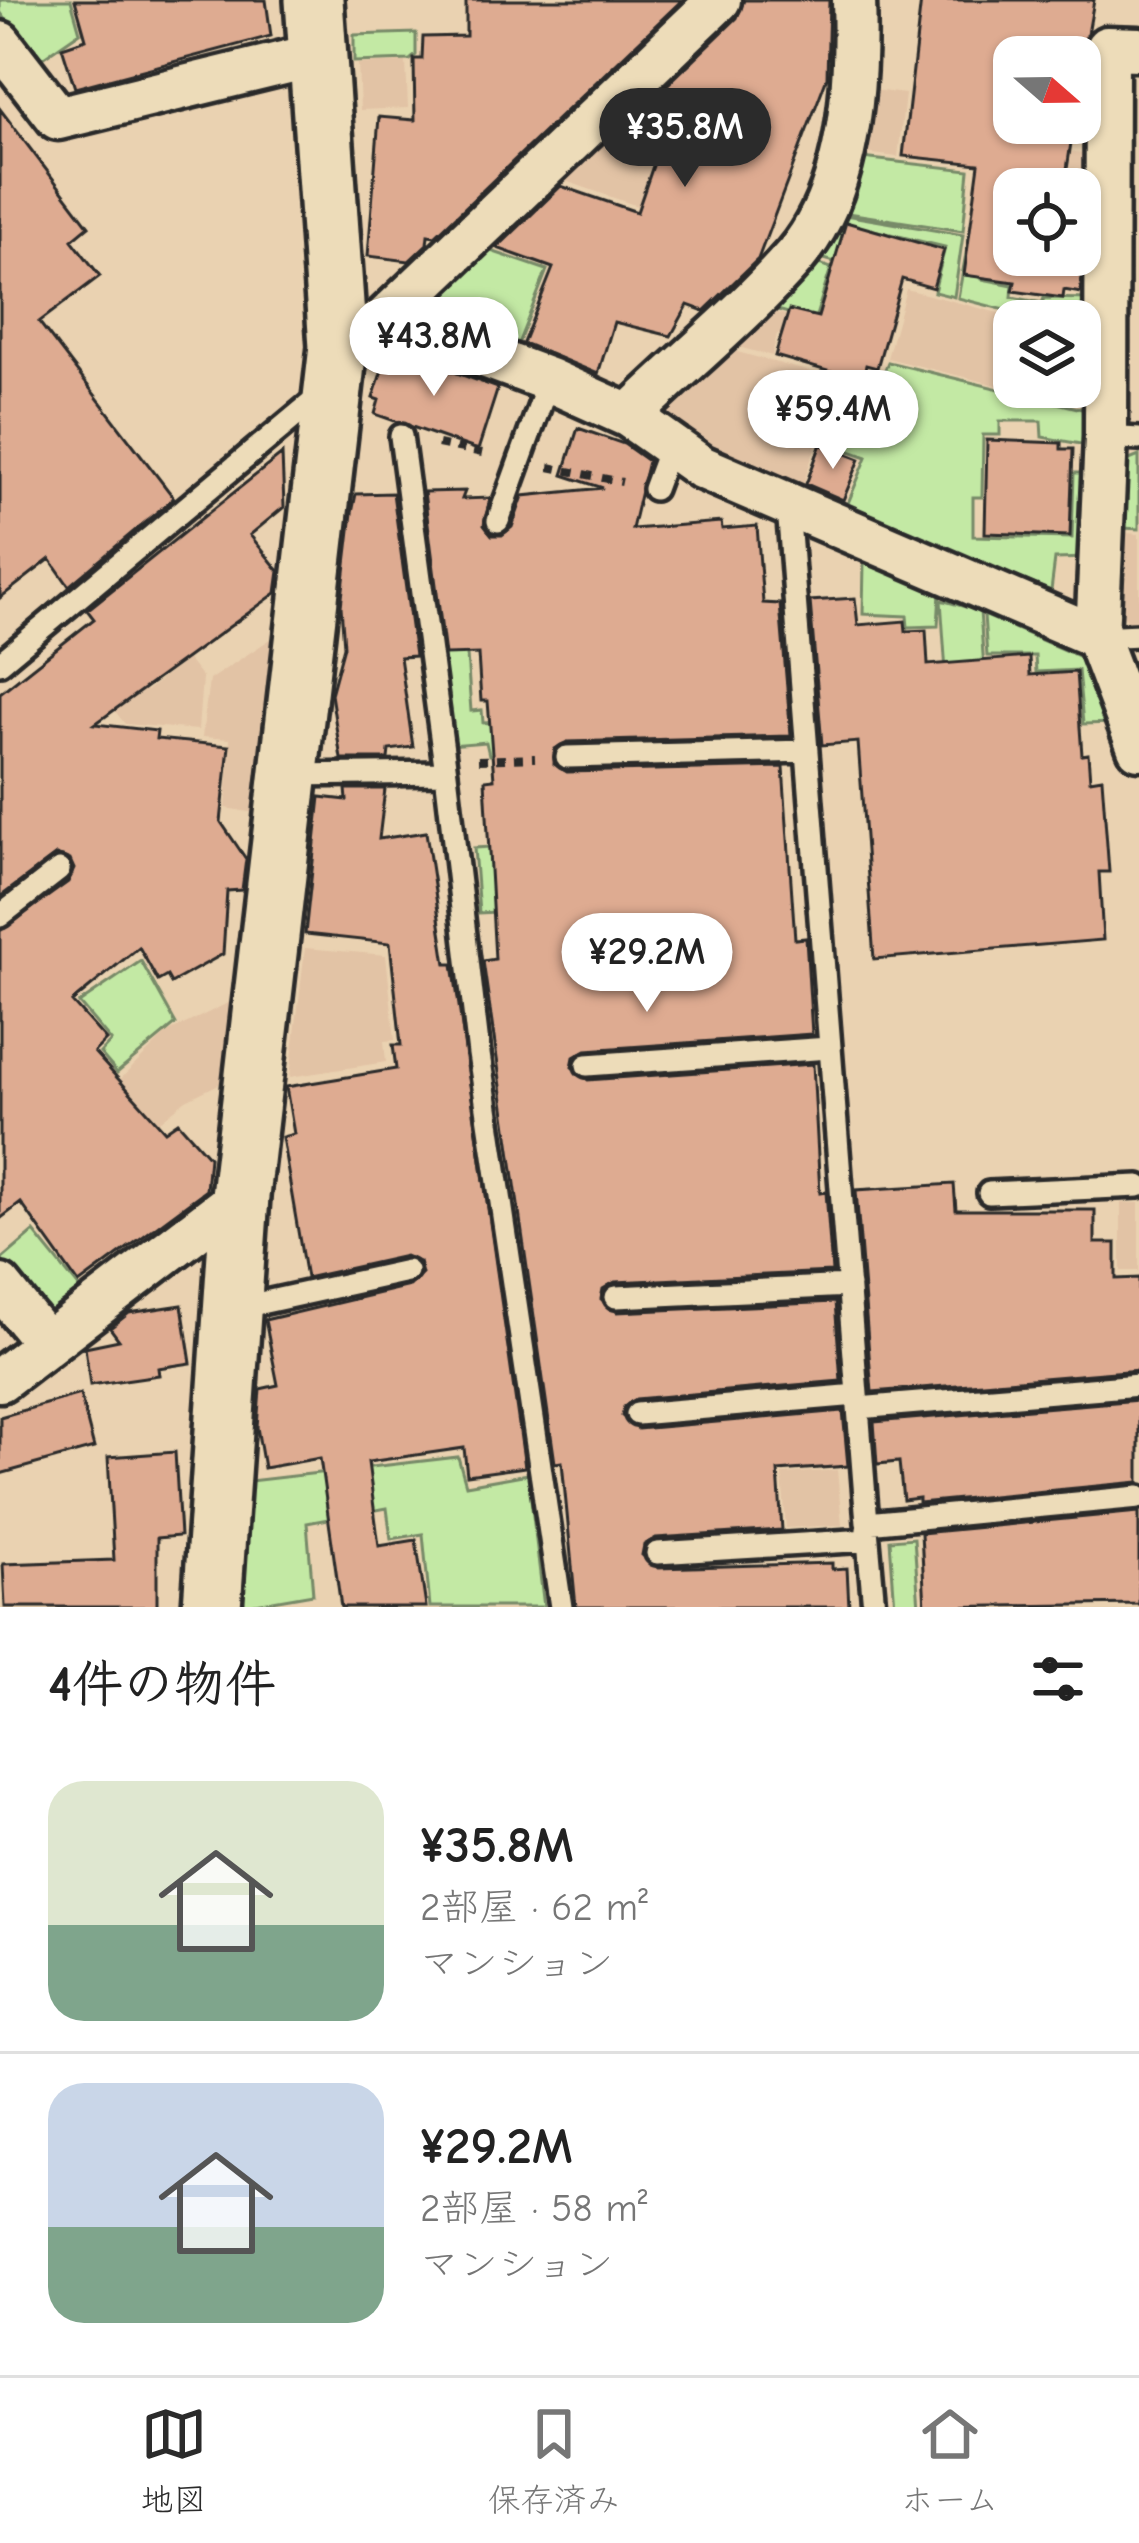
<!DOCTYPE html>
<html lang="ja">
<head>
<meta charset="utf-8">
<style>
  body { margin:0; font-family:"Comic Neue","Klee One",sans-serif; background:#f6f6f6; color:#222; height:100vh; display:flex; flex-direction:column; font-size:45px; white-space:nowrap }
  * { box-sizing:border-box; margin:0 }
  p { font-size:39px; color:#767676 }
  .icon { flex:none; width:66px; height:66px; fill:none; stroke:currentColor; stroke-width:2; stroke-linecap:round; stroke-linejoin:round }
  .map { position:relative; height:1607px; overflow:hidden }
  .details { display:flex; flex-direction:column; background:#fff; flex:1 }
  .details>* { flex:none }
  .needle { width:78px; rotate:110deg }
  .tools { position:absolute; left:993px; top:36px; display:grid; gap:24px }
  .tools a { display:grid; place-items:center; width:108px; height:108px; border-radius:24px; background:#fff; box-shadow:0 3px 9px #0004; font-size:60px }
  .price { position:absolute; translate:-50% -102px; padding:0 27px; border-radius:42px; background:#fff; color:#222; font-size:39px; line-height:78px; filter:drop-shadow(0 3px 6px #0008) }
  .price::after { content:''; position:absolute; left:50%; top:72px; width:36px; height:27px; margin-left:-18px; background:inherit; clip-path:polygon(0 0,100% 0,50% 100%) }
  .price.active { background:#2b2b2b; color:#fff }
  ul { padding:0; list-style:none }
  li { display:flex; align-items:center; gap:36px; height:300px; padding:0 48px }
  li+li { border-top:3px solid #e0e0e0 }
  li span { display:grid; place-items:center; flex:none; width:336px; height:240px; border-radius:36px; color:#555 }
  li>.icon { margin-inline-start:auto }
  span .icon { width:144px; height:144px; fill:#fffc; stroke-width:1 }
  li b { font-size:51px }
  h2 { display:flex; justify-content:space-between; align-items:center; height:144px; padding:0 48px; font-size:51px }
  .dock { display:flex; justify-content:space-around; align-items:center; height:168px; border-top:3px solid #e0e0e0; background:#fff; font-size:33px; color:#767676 }
  .dock a { display:grid; justify-items:center; gap:6px }
  .dock .active { color:#2b2b2b }
  .map>svg:first-child { display:block }
  .built { fill:#e2c3a5 }
  .green { fill:#c3e9a4; stroke:#778a68; stroke-width:3; fill-rule:evenodd }
  .building { fill:#deab91; stroke:#2b2b2b; stroke-width:3 }
  .lines { fill:none; stroke-linecap:round; stroke-linejoin:round }
  .lane-casing { stroke:#2b2b2b; stroke-width:30 }
  .street-casing { stroke:#2b2b2b; stroke-width:51 }
  .secondary-casing { stroke:#2b2b2b; stroke-width:66 }
  .path { stroke:#2b2b2b; stroke-width:8; stroke-dasharray:9 9; stroke-linecap:butt }
  .lane { stroke:#eddcb9; stroke-width:21 }
  .street { stroke:#eddcb9; stroke-width:42 }
  .secondary { stroke:#eddcb9; stroke-width:57 }
</style>
</head>
<body>
<div class="map">
<svg width="1139" height="1607" viewBox="0 0 1139 1607">
  <rect width="100%" height="100%" fill="#ead2b1"/>
  <filter id="ink" filterUnits="userSpaceOnUse"><feTurbulence type="fractalNoise" baseFrequency=".00833" numOctaves="2"/><feDisplacementMap in="SourceGraphic" scale="24" xChannelSelector="R" yChannelSelector="G"/><feConvolveMatrix kernelMatrix="1 2 1 2 8 2 1 2 1" color-interpolation-filters="sRGB"/></filter>
  <g filter="url(#ink)">
    <path class="built" d="M697 52 703 60 665 95 699 134 624 123Z
      M406 62 408 108 360 110 358 64Z
      M873 90 905 94 898 157 865 153Z
      M617 126 657 140 640 207 560 179Z
      M1064 151 1091 154 1092 235 1080 233V189H1058Z
      M906 289 1029 321H1014V387H1080V334L1091 337 1090 408 887 358Z
      M766 310 807 321 803 340 777 334 772 356 727 344Z
      M726 349 829 377 803 439 816 445 801 491 666 425 662 405Z
      M1123 533 1139 534V620L1128 621 1118 607Z
      M281 632 260 814 226 808 230 739 202 737 209 680Z
      M187 659 202 678 198 730 125 724 104 697 132 675 146 691Z
      M305 948 386 955 395 1040 384 1041 386 1062 290 1077Z
      M238 998 225 1081 186 1100 99 1170 69 1130 167 1033Z
      M1121 1203H1139V1271H1121Z
      M837 1470 842 1525 786 1528 782 1474Z"/>
    <path class="green" d="M0 0H71L80 32 38 61 0 12Z
      M416 33V55L410 60 354 62V35Z
      M862 158 969 170 963 231 841 212Z
      M839 214 963 235 954 297 934 292 945 247 874 230 862 270 814 256Z
      M969 237 986 238 982 279 1013 285 1012 297 1042 303 1044 298 1088 299 1087 331 1080 329V321H1048L958 298Z
      M491 251 547 270 516 349 431 320 430 309Z
      M810 261 831 268 816 316 809 319 767 307Z
      M888 362 1090 411 1089 558 1055 559 1051 591 846 508 867 457 807 436 832 380 877 389ZM1000 421H1041L1042 437 1086 445V473H1074L1072 538 973 536V497H982L983 435H1000Z
      M1139 456V529L1123 528 1122 463Z
      M864 563 940 592 938 626 908 627 907 616 863 614Z
      M941 600 980 611 984 670 946 672Z
      M984 615 1085 659 1114 723 1083 724 1078 670 1036 672 1035 656H987Z
      M465 627 471 711 482 710 483 723 550 719 553 751 489 755 486 742 450 745 442 629Z
      M491 847 496 912 479 913 474 848Z
      M141 961 176 1024 117 1073 100 1053 111 1041 79 1003Z
      M34 1232 81 1290 55 1311 37 1312 0 1267V1261Z
      M458 1457 466 1485 528 1474 544 1607H430L423 1534 391 1539 387 1508 307 1523 313 1594 238 1607 240 1482Z
      M914 1538 919 1607H895L890 1540Z"/>
    <path class="building" d="M75 0H266L271 36 75 88 62 47 86 39Z
      M466 0H682L435 236 428 235 427 244 409 261 368 256 379 117 415 120 414 59H422L423 37 466 36Z
      M744 0H829L827 77 758 259 704 311 688 305 671 336 614 322 598 374 523 343 553 268 497 248 561 186 637 212 675 102 663 89 737 18Z
      M921 0H1094L1080 79V57H1014V123H1074L1064 189H1014V255H1080L1081 243V293L1064 290 1063 298 1013 291 1015 282 964 275 979 164 903 156Z
      M0 109 89 226 72 240 100 276 39 322 174 498 69 586 50 559 0 598Z
      M846 222 944 250 933 288 902 279 877 368 866 365 862 381 775 356 789 310 818 317Z
      M389 348 498 388 478 450 375 414 379 400 373 398Z
      M578 428 624 444 648 461 632 529 721 522 722 529 757 526 763 603 780 604 791 736 567 742 555 749 554 764 567 772 783 767 795 939 806 938 812 1034 586 1050 574 1057 572 1067 588 1080 813 1064 820 1193 826 1192 832 1272 615 1282 603 1289 601 1299 617 1312 835 1302 841 1381 636 1399 624 1407 622 1416 638 1429 843 1411 848 1466 778 1471 782 1530 656 1538 644 1545 642 1555 658 1568 832 1563V1569L847 1568 849 1607H576L562 1462 555 1463 483 961 495 959 485 780 494 779 488 701H481L478 654 445 655 424 492 465 491 462 499 490 498 484 525 492 535H502L512 527 523 496 603 488 563 475Z
      M987 440 1061 443V449H1073L1070 536 985 533Z
      M821 444 860 459 843 500 806 484Z
      M282 454 284 507 250 535 279 571 276 593 95 724 157 731 156 739 229 746 221 822 246 859 242 890 227 891 223 954 171 983 167 976 158 981 139 947 72 1002 106 1040 94 1052 165 1131 178 1122 209 1157 206 1190 79 1284 21 1203 0 1219V931L68 882 74 869 70 860 56 855 0 897V693L94 619 87 610Z
      M393 493 415 656 400 657 413 747 389 750 388 759H341L331 694 344 646 341 606 352 513 356 494Z
      M855 598 858 625 905 621 906 631 926 630 928 665 1029 657 1030 675 1076 672 1082 755 1088 754 1090 780 1102 778 1109 872H1099L1103 940 874 959 858 742 822 745 810 601Z
      M346 789H385L379 839 426 832 446 964H453L525 1467 467 1475 464 1448 368 1462 379 1546 416 1540 426 1607H341L320 1458 264 1468 257 1427 260 1389 278 1385 265 1320 410 1286 422 1274 419 1262 405 1256 306 1278 282 1137 294 1134 286 1087 396 1069 393 1045H401L390 943 305 934 320 797 347 800Z
      M954 1184 956 1210H1095V1243H1116V1279L1139 1278V1370L872 1392 856 1190Z
      M182 1305 191 1363 158 1368 159 1375 90 1385 85 1347 119 1340 110 1328 129 1313Z
      M80 1394 94 1448 0 1474V1417Z
      M1139 1400V1482L919 1503V1498L903 1500 899 1462 877 1464 874 1422Z
      M175 1452 180 1536 157 1538V1607H5L3 1564 114 1560 108 1457Z
      M1139 1512V1604L925 1607 921 1533Z"/>
    <g class="lines">
      <defs>
        <path id="lane" d="M401 436 446 773
          M1106 437 1139 439
          M654 489 671 443
          M788 507 867 1523 1139 1497
          M498 521 549 380
          M1097 637 1139 635
          M0 663 322 394
          M567 757 807 751
          M292 775 446 773 479 1054 561 1607
          M0 916 59 870
          M587 1065 829 1048
          M989 1193 1139 1186
          M616 1297 849 1286
          M238 1308 407 1271
          M858 1408 1139 1385
          M637 1414 857 1395
          M867 1529 874 1607
          M657 1553 868 1540"/>
        <path id="street" d="M0 43 58 118 320 54
          M1139 49 1107 48 1106 437 1097 637 1139 748
          M385 319 549 380 629 416 701 467 1097 637
          M365 331 385 319 719 0
          M629 416C683 363 745 313 795 256 851 191 857 81 854 0
          M0 1286 46 1343
          M0 1380 240 1196"/>
        <path id="secondary" d="M212 1607 240 1196 338 347 314 0"/>
      </defs>
      <use href="#lane" class="lane-casing"/>
      <use href="#street" class="street-casing"/>
      <use href="#secondary" class="secondary-casing"/>
      <path class="path" d="M438 444 487 454
        M549 467 622 482
        M478 760 535 758"/>
      <use href="#lane" class="lane"/>
      <use href="#street" class="street"/>
      <use href="#secondary" class="secondary"/>
    </g>
  </g>
</svg>
<div class="tools">
<a><svg class="needle" viewBox="-14 -14 28 28"><path d="M0-13l5 13h-10z" fill="#e53935"/><path d="M0 13l5-13h-10z" fill="#767676"/></svg></a>
<a><svg class="icon" aria-label="locate" viewBox="0 0 24 24"><circle cx="12" cy="12" r="6"/><path d="M12 2v4M12 18v4M2 12h4M18 12h4"/></svg></a>
<a><svg class="icon" aria-label="layers" viewBox="0 0 24 24"><path d="M12 4l9 5-9 5-9-5zM3 14l9 5 9-5"/></svg></a>
</div>
<b class="price active" style="left:685px;top:190px">¥35.8M</b>
<b class="price" style="left:434px;top:399px">¥43.8M</b>
<b class="price" style="left:833px;top:472px">¥59.4M</b>
<b class="price" style="left:647px;top:1015px">¥29.2M</b>
</div>
<section class="details">
<h2>4件の物件<svg class="icon" aria-label="filters" viewBox="0 0 24 24"><path d="M4 7h16M4 17h16"/><circle cx="9" cy="7" r="2"/><circle cx="15" cy="17" r="2"/></svg></h2>
<ul>
<li><span style="background:linear-gradient(#dfe7d0 60%,#7fa58c 0)"><svg class="icon" aria-label="home" viewBox="0 0 24 24"><path d="M3 11l9-7 9 7M6 9v11h12V9"/></svg></span><div><b>¥35.8M</b><p>2部屋 · 62 m²</p><p>マンション</p></div></li>
<li><span style="background:linear-gradient(#c9d6e8 60%,#7fa58c 0)"><svg class="icon" aria-label="home" viewBox="0 0 24 24"><path d="M3 11l9-7 9 7M6 9v11h12V9"/></svg></span><div><b>¥29.2M</b><p>2部屋 · 58 m²</p><p>マンション</p></div></li>
</ul>
</section>
<nav class="dock">
<a class="active"><svg class="icon" aria-label="map" viewBox="0 0 24 24"><path d="M3 6l6-2 6 2 6-2v14l-6 2-6-2-6 2zM9 4v14M15 6v14"/></svg>地図</a>
<a><svg class="icon" aria-label="saved" viewBox="0 0 24 24"><path d="M7 4h10v16l-5-4-5 4z"/></svg>保存済み</a>
<a><svg class="icon" aria-label="home" viewBox="0 0 24 24"><path d="M3 11l9-7 9 7M6 9v11h12V9"/></svg>ホーム</a>
</nav>
</body>
</html>
